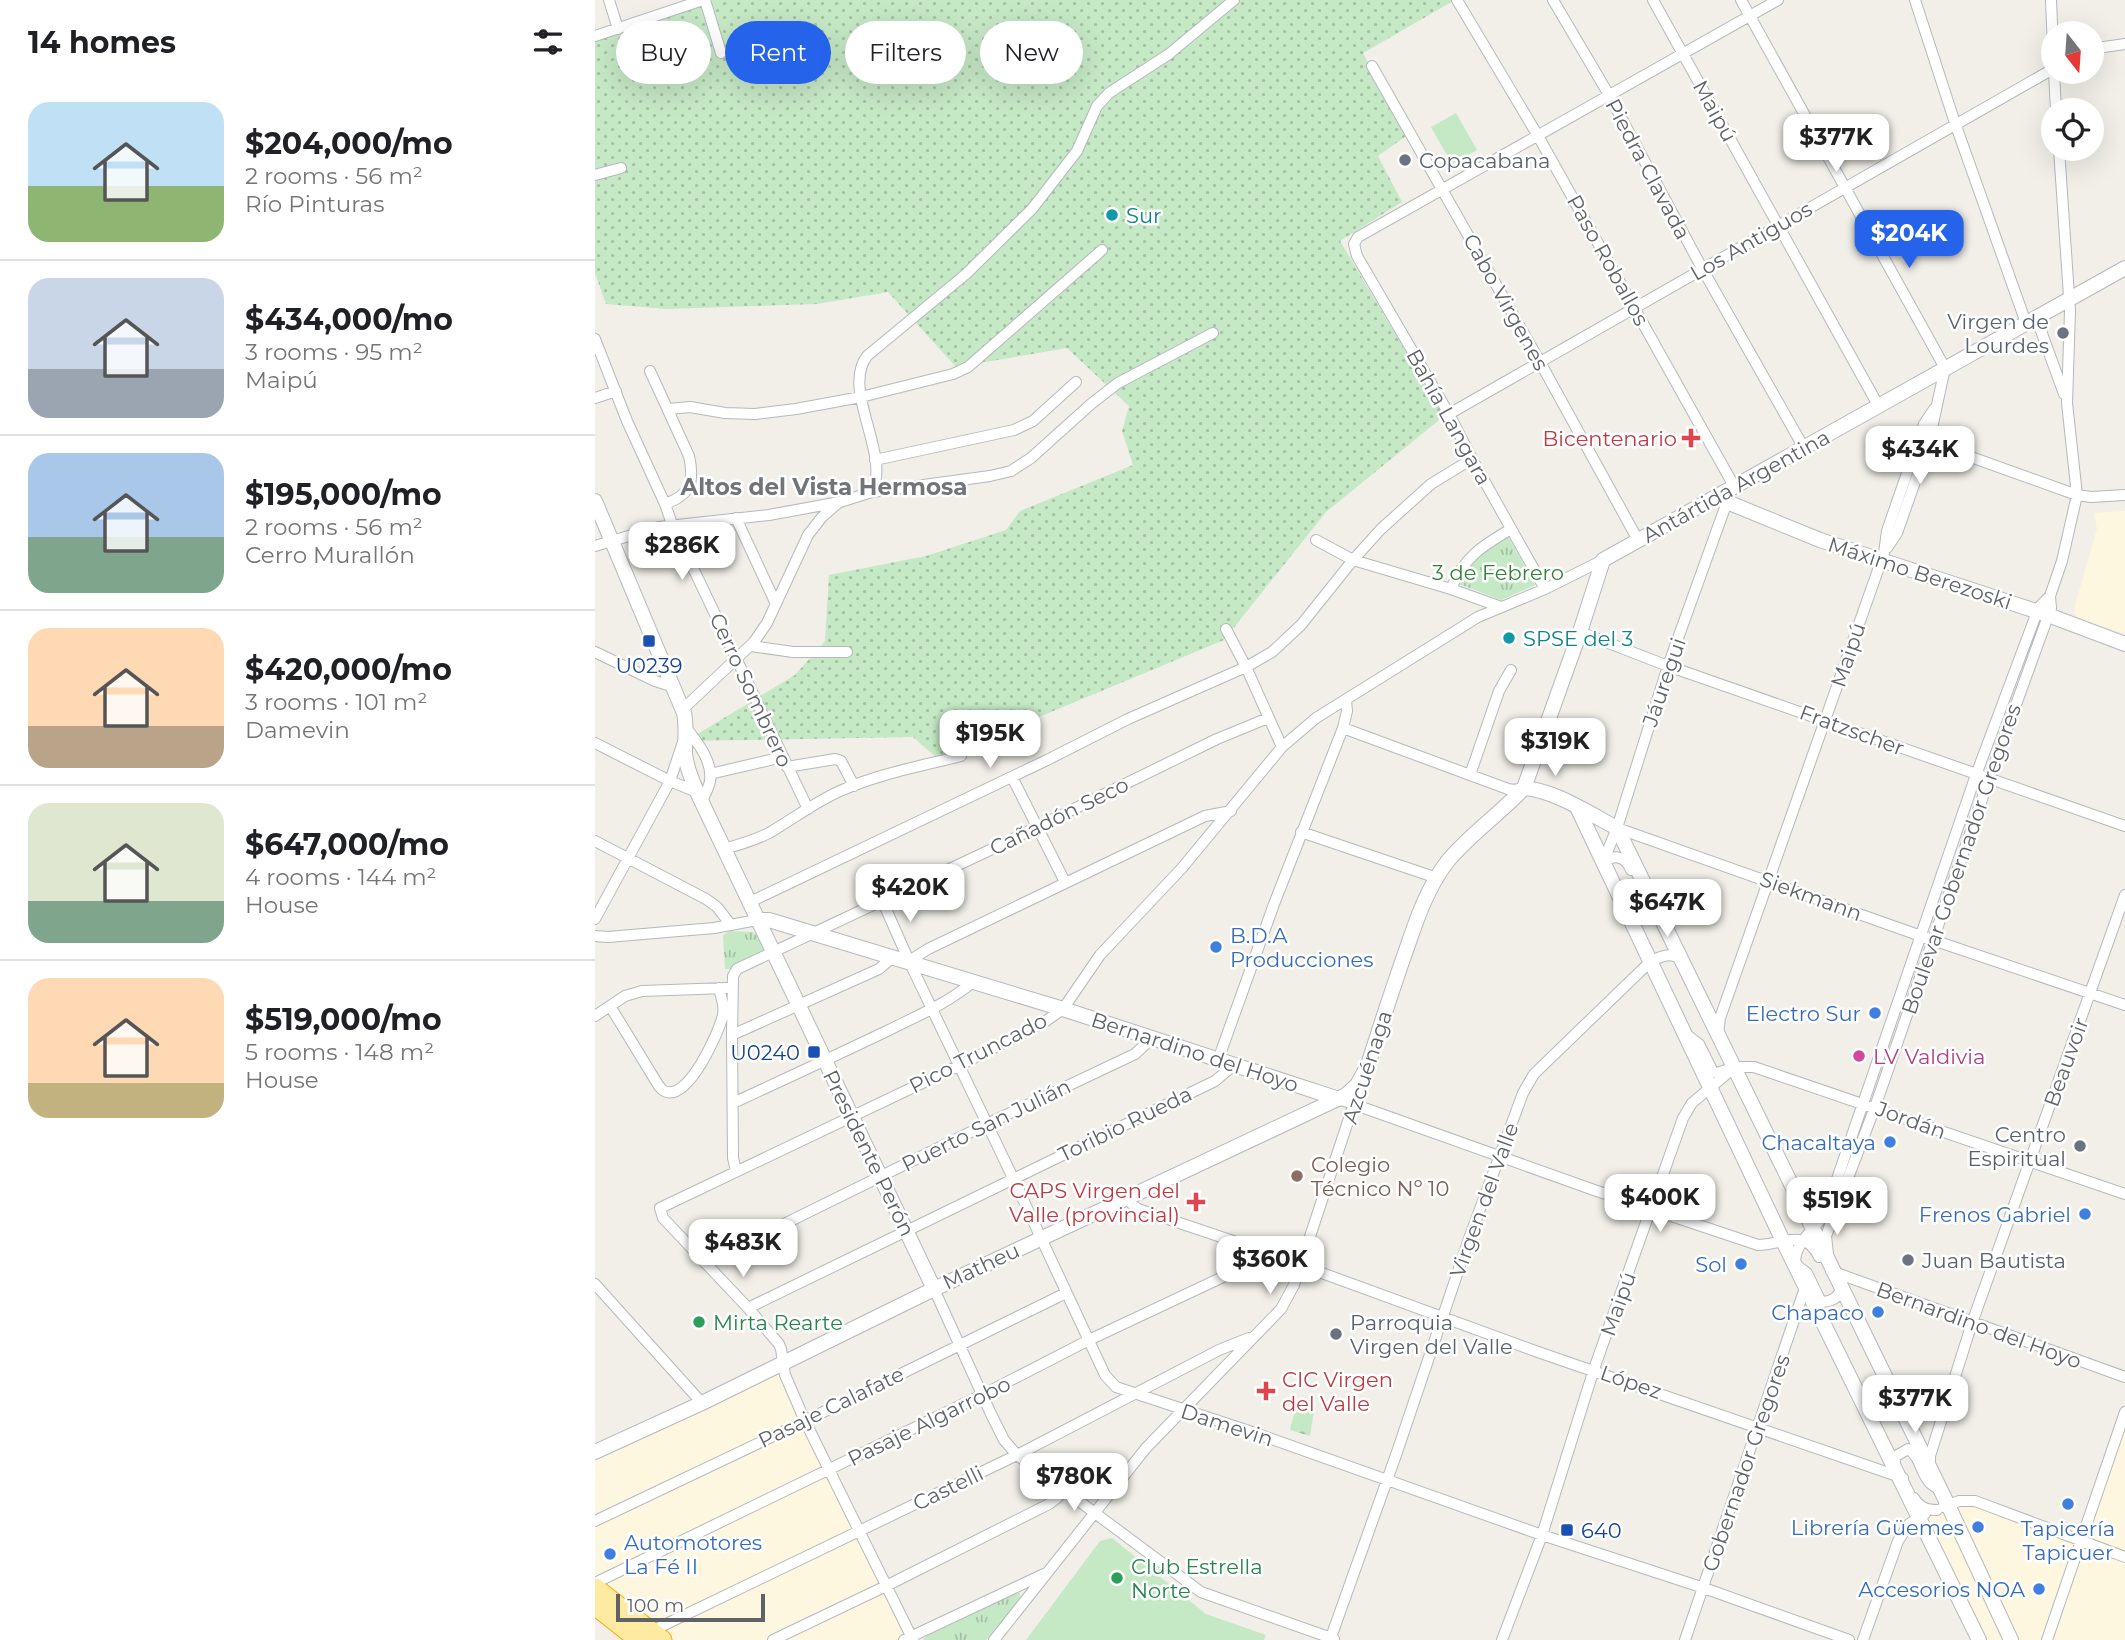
<!DOCTYPE html>
<html lang="en">
<head>
<meta charset="utf-8">
<style>
  body { margin:0; font-family:Montserrat,sans-serif; background:#f2f2f2; color:#202124; height:100vh; display:flex; flex-direction:column; font-size:26px; white-space:nowrap }
  * { box-sizing:border-box; margin:0 }
  p { font-size:23px; color:#757577 }
  .icon { flex:none; width:38px; height:38px; fill:none; stroke:currentColor; stroke-width:2; stroke-linecap:round; stroke-linejoin:round }
  .map { position:relative; flex:1; overflow:hidden }
  .panel { display:flex; flex-direction:column; background:#fff; width:595px }
  .panel>* { flex:none }
  .hud { position:absolute; left:21px; top:21px; width:665px; height:63px; display:flex; gap:14px }
  .needle { width:46px; rotate:163deg }
  .fabs { position:absolute; left:1446px; top:21px; display:grid; gap:14px }
  .fabs a { display:grid; place-items:center; width:63px; height:63px; border-radius:50%; background:#fff; box-shadow:0 7px 28px #0002; font-size:35px }
  .scale { position:absolute; left:21px; bottom:18px; width:149px; box-sizing:border-box; padding-left:7px; border:4px solid #5f6368; border-top:0; font-size:19px; line-height:24px; white-space:nowrap; color:#5f6368; -webkit-text-stroke:5px #fff; paint-order:stroke }
  .price { position:absolute; translate:-50% -60px; padding:0 16px; border-radius:14px; background:#fff; color:#222; font-size:23px; line-height:46px; filter:drop-shadow(0 2px 4px #0008) }
  .price::after { content:''; position:absolute; left:50%; top:42px; width:21px; height:16px; margin-left:-10px; background:inherit; clip-path:polygon(0 0,100% 0,50% 100%) }
  .price.active { background:#2563eb; color:#fff }
  ul { padding:0; list-style:none }
  li { display:flex; align-items:center; gap:21px; height:175px; padding:0 28px }
  li+li { border-top:2px solid #e0e0e0 }
  li span { display:grid; place-items:center; flex:none; width:196px; height:140px; border-radius:21px; color:#555 }
  li>.icon { margin-inline-start:auto }
  span .icon { width:84px; height:84px; fill:#fffc; stroke-width:1 }
  li b { font-size:30px }
  h2 { display:flex; justify-content:space-between; align-items:center; height:84px; padding:0 28px; font-size:30px }
  .pill { padding:0 24px; border-radius:32px; background:#fff; box-shadow:0 7px 28px #0002; font-size:24px; line-height:63px }
  .pill.active { background:#2563eb; color:#fff }
  main { display:flex; flex:1; min-height:0 }
  .map>svg:first-child { display:block }
  .commercial { fill:#fef7e0 }
  .grass { fill:url(#grass-dots) }
  .cemetery { fill:url(#cemetery-stones) }
  .park { fill:url(#park-tufts) }
  .pitch { fill:#c5e8c5 }
  .lines { fill:none; stroke-linecap:round; stroke-linejoin:round }
  .minor-casing { stroke:#b5b8bc; stroke-width:12 }
  .tertiary-casing { stroke:#b5b8bc; stroke-width:16 }
  .trunk-casing { stroke:#f9ab00; stroke-width:21 }
  .minor { stroke:#fff; stroke-width:10 }
  .tertiary { stroke:#fff; stroke-width:14 }
  .trunk { stroke:#feeaa1; stroke-width:19 }
  .worship-dot { fill:#6b7280; stroke:#fff; stroke-width:2.5 }
  .culture-dot { fill:#0f9aa8; stroke:#fff; stroke-width:2.5 }
  .health-dot { fill:#e0444e; stroke:#fff; stroke-width:2.5 }
  .transit-dot { fill:#1a4fb4; stroke:#fff; stroke-width:2.5 }
  .shop-dot { fill:#3f7fe0; stroke:#fff; stroke-width:2.5 }
  .hotel-dot { fill:#d1479c; stroke:#fff; stroke-width:2.5 }
  .education-dot { fill:#8d6e63; stroke:#fff; stroke-width:2.5 }
  .leisure-dot { fill:#2e9e5b; stroke:#fff; stroke-width:2.5 }
  .labels { text-anchor:middle; dominant-baseline:central; stroke-width:5; stroke-linejoin:round; paint-order:stroke }
  .street-label { font-size:21px; fill:#5f6368; stroke:#fff }
  .worship-label { font-size:21px; fill:#5b616d; stroke:#fff; text-anchor:start }
  .culture-label { font-size:21px; fill:#0d838f; stroke:#fff; text-anchor:start }
  .health-label { font-size:21px; fill:#be3a42; stroke:#fff; text-anchor:end }
  .park-label { font-size:21px; fill:#348238; stroke:#fff }
  .transit-label { font-size:21px; fill:#164399; stroke:#fff }
  .shop-label { font-size:21px; fill:#366cbe; stroke:#fff; text-anchor:end }
  .hotel-label { font-size:21px; fill:#b23c85; stroke:#fff; text-anchor:start }
  .education-label { font-size:21px; fill:#785e54; stroke:#fff; text-anchor:start }
  .leisure-label { font-size:21px; fill:#27864d; stroke:#fff; text-anchor:start }
  .neighbourhood-label { font-size:23px; font-weight:bold; fill:#70757a; stroke:#fff }
</style>
</head>
<body>
<main>
<section class="panel">
<h2>14 homes<svg class="icon" aria-label="filters" viewBox="0 0 24 24"><path d="M4 7h16M4 17h16"/><circle cx="9" cy="7" r="2"/><circle cx="15" cy="17" r="2"/></svg></h2>
<ul>
<li><span style="background:linear-gradient(#bfe0f5 60%,#8fb573 0)"><svg class="icon" aria-label="home" viewBox="0 0 24 24"><path d="M3 11l9-7 9 7M6 9v11h12V9"/></svg></span><div><b>$204,000/mo</b><p>2 rooms · 56 m²</p><p>Río Pinturas</p></div></li>
<li><span style="background:linear-gradient(#c9d6e8 65%,#9aa5b1 0)"><svg class="icon" aria-label="home" viewBox="0 0 24 24"><path d="M3 11l9-7 9 7M6 9v11h12V9"/></svg></span><div><b>$434,000/mo</b><p>3 rooms · 95 m²</p><p>Maipú</p></div></li>
<li><span style="background:linear-gradient(#a9c7e8 60%,#7fa58c 0)"><svg class="icon" aria-label="home" viewBox="0 0 24 24"><path d="M3 11l9-7 9 7M6 9v11h12V9"/></svg></span><div><b>$195,000/mo</b><p>2 rooms · 56 m²</p><p>Cerro Murallón</p></div></li>
<li><span style="background:linear-gradient(#ffd9b3 70%,#b9a48a 0)"><svg class="icon" aria-label="home" viewBox="0 0 24 24"><path d="M3 11l9-7 9 7M6 9v11h12V9"/></svg></span><div><b>$420,000/mo</b><p>3 rooms · 101 m²</p><p>Damevin</p></div></li>
<li><span style="background:linear-gradient(#dfe7d0 70%,#7fa58c 0)"><svg class="icon" aria-label="home" viewBox="0 0 24 24"><path d="M3 11l9-7 9 7M6 9v11h12V9"/></svg></span><div><b>$647,000/mo</b><p>4 rooms · 144 m²</p><p>House</p></div></li>
<li><span style="background:linear-gradient(#ffd9b3 75%,#c2b280 0)"><svg class="icon" aria-label="home" viewBox="0 0 24 24"><path d="M3 11l9-7 9 7M6 9v11h12V9"/></svg></span><div><b>$519,000/mo</b><p>5 rooms · 148 m²</p><p>House</p></div></li>
</ul>
</section>
<div class="map">
<svg width="1530" height="1640" viewBox="0 0 1530 1640">
  <defs>
    <pattern id="grass-dots" width="8" height="8" patternUnits="userSpaceOnUse" patternTransform="scale(1.75)"><rect width="8" height="8" fill="#c5e8c5"/><path d="M2 2h.1M6 6h.1" fill="none" stroke="#a3c0a4" stroke-width="1.8" stroke-linecap="round"/></pattern>
    <pattern id="cemetery-stones" width="16" height="16" patternUnits="userSpaceOnUse" patternTransform="scale(1.75)"><rect width="16" height="16" fill="#c5e8c5"/><path d="M2 7V4a2 2 0 0 1 4 0v3zM10 15v-3a2 2 0 0 1 4 0v3z" fill="#a3c0a4"/></pattern>
    <pattern id="park-tufts" width="24" height="20" patternUnits="userSpaceOnUse" patternTransform="scale(1.75)"><rect width="24" height="20" fill="#c5e8c5"/><path d="M3 7l-1-3M5 7V3M7 7l1-3M15 17l-1-3M17 17v-4M19 17l1-3" fill="none" stroke="#a3c0a4"/></pattern>
  </defs>
  <rect width="100%" height="100%" fill="#f1efe8"/>
  <path class="commercial" d="M1530 511V634L1482 617 1479 609 1502 529 1499 513Z
    M187 1364 318 1640H44L0 1605V1452Z
    M1530 1412V1640H1384L1324 1517 1364 1501 1485 1540Z"/>
  <path class="grass" d="M101 0H860L768 53 811 136 783 156 807 202 745 241 849 416 731 512 629 640 343 759 318 737 91 741 200 675 230 641 234 575 331 556 411 530 425 511 538 465 527 431 534 406 472 348 361 367 293 292 222 304 72 309 11 304 0 273V36Z"/>
  <path class="cemetery" d="M703 1399 720 1403 715 1436 695 1430Z"/>
  <path class="park" d="M913 536 940 585 906 600 864 584C874 559 890 551 913 536Z
    M135 931 158 932 178 951 141 969H130L128 935Z
    M419 1592 425 1593V1599L391 1640H328L333 1634Z"/>
  <path class="pitch" d="M861 113 882 150 857 164 836 127Z
    M517 1538 611 1614 671 1635 669 1640H431L505 1541Z"/>
  <g class="lines">
    <defs>
      <path id="minor" d="M14 0 23 29
        M110 0 126 53
        M862 0 943 136 1139 486
        M958 0 1014 95 1108 270 1209 448
        M1058 0 1283 405
        M1146 0 1350 368 1334 442 1302 533 1292 548
        M1320 0 1360 123 1431 323
        M1456 0 1458 49
        M0 36 108 0
        M1496 52 1509 47 1530 44
        M777 66 945 362 1043 540
        M1459 72 1461 110
        M0 175 26 168
        M1441 317 1469 394
        M0 339 32 421 70 504 77 524 213 809
        M55 371 94 456C100 483 95 495 70 504
        M0 398 21 391
        M74 409 95 407 130 413 160 414 201 409 266 397 358 374 373 367 507 250
        M854 414 1458 69
        M1334 442 1482 495 1496 497 1530 495
        M280 460 419 430 438 421 481 382
        M277 492C296 454 246 390 272 356L371 274 437 209 482 151 502 106 514 93 574 54 639 0
        M141 518 181 604
        M721 540 758 560 856 589 906 607
        M0 546 64 527 174 515 245 502 277 492 395 476 416 471 436 458 496 404 523 383 618 333
        M856 589C869 557 887 546 916 529
        M950 589 877 459 854 414 762 256 759 244 763 237 1183 0
        M631 629 651 667 687 747
        M985 632 1073 666 1530 826
        M156 646 198 652H252
        M0 652 60 681 79 687
        M88 709 159 642 172 623 213 535 227 517 243 503
        M748 728 913 789 919 790 929 788
        M92 729C103 743 118 762 115 781 114 788 109 795 107 802
        M0 743 75 781 102 792
        M192 767 240 759 246 761 259 786
        M115 774 188 757
        M875 775 904 691 916 670
        M417 777 470 882
        M1022 828 1326 936 1530 1005
        M706 832 842 878
        M0 841 111 899 122 907 136 925
        M128 849C144 845 160 840 174 833 198 819 220 802 245 791 283 774 326 766 366 756
        M1008 862 1022 828 1073 666 1132 502
        M1008 862C1020 854 1030 856 1036 870
        M287 900 314 961 418 1178 510 1375 521 1387 657 1432 947 1535 1109 1588 1254 1640
        M153 903 452 760 533 719 651 667 677 652 706 625 758 560 786 529 836 484 877 459
        M0 919 75 781 88 742
        M0 936 13 937 119 928 162 920
        M314 961 333 949 610 816 636 811
        M15 1006 62 1083C63 1085 67 1090 69 1091 93 1103 124 1032 128 1015 130 1006 126 997 124 988
        M0 1016 30 996 47 991 131 988
        M1123 1034 1125 1018 1289 553 1292 531 1329 424 1339 409
        M137 1035 284 969 298 957
        M1092 1035 1104 1044 1118 1072 1122 1073 1140 1067H1159L1530 1194
        M623 1060 679 904 748 728 752 711 751 700
        M744 1099 999 1190 1163 1245C1187 1245 1210 1227 1224 1257
        M138 1103C190 1079 242 1055 294 1030 322 1016 353 1003 378 982
        M141 1171 138 1158 137 1035 138 976 142 969 395 850 622 739 673 718
        M531 1199 543 1209 653 1246 943 1352 1308 1478
        M1233 1254 1231 1236 1280 1107 1394 779 1456 608 1455 596 1467 561 1482 495 1472 403 1475 311 1464 149
        M110 1263 392 1124 540 1054 556 1039
        M1236 1271 1530 1377
        M0 1284 107 1403
        M1246 1287C1245 1297 1238 1301 1228 1302L1225 1300 1212 1273 1200 1264C1199 1241 1222 1229 1231 1211L1381 775 1442 612 1446 605 1455 596
        M339 1289 396 1414 409 1440 422 1455 606 1592 739 1639
        M153 1308 620 1081 639 1065
        M1299 1466 1301 1456 1313 1449C1326 1457 1325 1473 1335 1483 1338 1486 1342 1488 1345 1490
        M1335 1466V1456L1377 1323 1530 895
        M1319 1498C1324 1507 1331 1510 1342 1510
        M1348 1507 1364 1501H1380L1530 1557
        M0 1521 210 1421 471 1293
        M0 1583 387 1395 494 1340 647 1268 653 1246
        M54 1634 67 1626 422 1455 624 1350 654 1338
        M178 1640 291 1586 454 1504 462 1498 469 1490
        M309 1640 449 1574
        M318 1640 210 1421 190 1375 186 1349 184 1344 153 1308 68 1218 65 1208 365 1065 448 1023 468 1009 505 955 587 868 687 747 721 718 883 617 950 589 1008 560
        M399 1640 551 1448 686 1309 699 1285 766 1082
        M735 1640 801 1455 875 1236 928 1093 939 1074 1056 961C1067 956 1075 952 1086 959
        M907 1640 947 1535 999 1369 1088 1118 1097 1103 1140 1067
        M1090 1640 1211 1285
        M1268 1640 1303 1541 1314 1524 1330 1514
        M1452 1640 1530 1412"/>
      <path id="tertiary" d="M1127 493 1132 502 1225 540 1453 615 1530 644
        M0 501 89 713C92 727 90 739 90 753 91 767 97 780 102 792L339 1289
        M929 788C959 790 995 814 1022 828L1353 1505 1416 1640
        M982 807 1188 1241 1384 1640
        M162 920H174L468 1009 744 1099
        M0 1452 107 1403 339 1289 751 1095 762 1085 773 1065C784 1030 796 994 808 959 820 925 830 891 852 862 875 834 905 814 929 788L985 632 1008 560 1530 268"/>
      <path id="trunk" d="M0 1588 67 1640
        M0 1605 44 1640"/>
    </defs>
    <use href="#minor" class="minor-casing"/>
    <use href="#tertiary" class="tertiary-casing"/>
    <use href="#trunk" class="trunk-casing"/>
    <use href="#minor" class="minor"/>
    <use href="#tertiary" class="tertiary"/>
    <use href="#trunk" class="trunk"/>
  </g>
  <g class="worship-dot">
    <circle cx="810" cy="160" r="7"/>
    <circle cx="1468" cy="333" r="7"/>
    <circle cx="1485" cy="1146" r="7"/>
    <circle cx="1313" cy="1260" r="7"/>
    <circle cx="741" cy="1334" r="7"/>
  </g>
  <g class="culture-dot">
    <circle cx="517" cy="215" r="7"/>
    <circle cx="914" cy="638" r="7"/>
  </g>
  <g class="health-dot">
    <path d="M1092.5 427.5h7v7h7v7h-7v7h-7v-7h-7v-7h7z"/>
    <path d="M597.5 1191.5h7v7h7v7h-7v7h-7v-7h-7v-7h7z"/>
    <path d="M667.5 1380.5h7v7h7v7h-7v7h-7v-7h-7v-7h7z"/>
  </g>
  <g class="transit-dot">
    <rect x="47" y="634" width="14" height="14" rx="3.5"/>
    <rect x="212" y="1045" width="14" height="14" rx="3.5"/>
    <rect x="965" y="1523" width="14" height="14" rx="3.5"/>
  </g>
  <g class="shop-dot">
    <circle cx="621" cy="947" r="7"/>
    <circle cx="1280" cy="1013" r="7"/>
    <circle cx="1295" cy="1142" r="7"/>
    <circle cx="1490" cy="1214" r="7"/>
    <circle cx="1146" cy="1264" r="7"/>
    <circle cx="1283" cy="1312" r="7"/>
    <circle cx="1473" cy="1504" r="7"/>
    <circle cx="1383" cy="1527" r="7"/>
    <circle cx="15" cy="1554" r="7"/>
    <circle cx="1444" cy="1589" r="7"/>
  </g>
  <circle class="hotel-dot" cx="1264" cy="1056" r="7"/>
  <circle class="education-dot" cx="702" cy="1176" r="7"/>
  <g class="leisure-dot">
    <circle cx="104" cy="1322" r="7"/>
    <circle cx="522" cy="1578" r="7"/>
  </g>
  <g class="labels">
    <g class="street-label">
      <text transform="translate(1120 111) rotate(61)">Maipú</text>
      <text transform="translate(1053 169) rotate(62)">Piedra Clavada</text>
      <text transform="translate(1156 241) rotate(-30)">Los Antiguos</text>
      <text transform="translate(1013 260) rotate(61)">Paso Roballos</text>
      <text transform="translate(911 302) rotate(61)">Cabo Virgenes</text>
      <text transform="translate(854 417) rotate(61)">Bahía Langara</text>
      <text transform="translate(1141 486) rotate(-29)">Antártida Argentina</text>
      <text transform="translate(1325 573) rotate(18)">Máximo Berezoski</text>
      <text transform="translate(1253 655) rotate(-71)">Maipú</text>
      <text transform="translate(1069 682) rotate(-71)">Jáuregui</text>
      <text transform="translate(156 690) rotate(65)">Cerro Sombrero</text>
      <text transform="translate(1257 730) rotate(20)">Fratzscher</text>
      <text transform="translate(464 816) rotate(-26)">Cañadón Seco</text>
      <text transform="translate(1366 859) rotate(-71)">Boulevar Gobernador Gregores</text>
      <text transform="translate(1216 896) rotate(20)">Siekmann</text>
      <text transform="translate(600 1052) rotate(18)">Bernardino del Hoyo</text>
      <text transform="translate(383 1053) rotate(-27)">Pico Truncado</text>
      <text transform="translate(1471 1062) rotate(-70)">Beauvoir</text>
      <text transform="translate(772 1067) rotate(-72)">Azcuénaga</text>
      <text transform="translate(1316 1120) rotate(20)">Jordán</text>
      <text transform="translate(530 1124) rotate(-26)">Toribio Rueda</text>
      <text transform="translate(391 1125) rotate(-26)">Puerto San Julián</text>
      <text transform="translate(274 1153) rotate(64)">Presidente Perón</text>
      <text transform="translate(889 1200) rotate(-70)">Virgen del Valle</text>
      <text transform="translate(386 1266) rotate(-25)">Matheu</text>
      <text transform="translate(1023 1304) rotate(-70)">Maipú</text>
      <text transform="translate(1384 1325) rotate(20)">Bernardino del Hoyo</text>
      <text transform="translate(1036 1382) rotate(19)">López</text>
      <text transform="translate(236 1407) rotate(-26)">Pasaje Calafate</text>
      <text transform="translate(334 1421) rotate(-26)">Pasaje Algarrobo</text>
      <text transform="translate(632 1425) rotate(18)">Damevin</text>
      <text transform="translate(1151 1463) rotate(-71)">Gobernador Gregores</text>
      <text transform="translate(353 1488) rotate(-26)">Castelli</text>
    </g>
    <g class="worship-label">
      <text x="824" y="160">Copacabana</text>
      <text x="1454" y="321" text-anchor="end">Virgen de<tspan x="1454" dy="24">Lourdes</tspan></text>
      <text x="1471" y="1134" text-anchor="end">Centro<tspan x="1471" dy="24">Espiritual</tspan></text>
      <text x="1327" y="1260">Juan Bautista</text>
      <text x="755" y="1322">Parroquia<tspan x="755" dy="24">Virgen del Valle</tspan></text>
    </g>
    <g class="culture-label">
      <text x="531" y="215">Sur</text>
      <text x="928" y="638">SPSE del 3</text>
    </g>
    <g class="health-label">
      <text x="1082" y="438">Bicentenario</text>
      <text x="585" y="1190">CAPS Virgen del<tspan x="585" dy="24">Valle (provincial)</tspan></text>
      <text x="687" y="1379" text-anchor="start">CIC Virgen<tspan x="687" dy="24">del Valle</tspan></text>
    </g>
    <g class="park-label">
      <text x="903" y="572">3 de Febrero</text>
    </g>
    <g class="transit-label">
      <text x="54" y="665">U0239</text>
      <text x="205" y="1052" text-anchor="end">U0240</text>
      <text x="986" y="1530" text-anchor="start">640</text>
    </g>
    <g class="shop-label">
      <text x="635" y="935" text-anchor="start">B.D.A<tspan x="635" dy="24">Producciones</tspan></text>
      <text x="1266" y="1013">Electro Sur</text>
      <text x="1281" y="1142">Chacaltaya</text>
      <text x="1476" y="1214">Frenos Gabriel</text>
      <text x="1132" y="1264">Sol</text>
      <text x="1269" y="1312">Chapaco</text>
      <text x="1369" y="1527">Librería Güemes</text>
      <text x="1473" y="1528" text-anchor="middle">Tapicería<tspan x="1473" dy="24">Tapicuer</tspan></text>
      <text x="29" y="1542" text-anchor="start">Automotores<tspan x="29" dy="24">La Fé II</tspan></text>
      <text x="1430" y="1589">Accesorios NOA</text>
    </g>
    <g class="hotel-label">
      <text x="1278" y="1056">LV Valdivia</text>
    </g>
    <g class="education-label">
      <text x="716" y="1164">Colegio<tspan x="716" dy="24">Técnico Nº 10</tspan></text>
    </g>
    <g class="leisure-label">
      <text x="118" y="1322">Mirta Rearte</text>
      <text x="536" y="1566">Club Estrella<tspan x="536" dy="24">Norte</tspan></text>
    </g>
    <g class="neighbourhood-label">
      <text x="229" y="487">Altos del Vista Hermosa</text>
    </g>
  </g>
</svg>
<div class="fabs">
<a><svg class="needle" viewBox="-14 -14 28 28"><path d="M0-13l5 13h-10z" fill="#e53935"/><path d="M0 13l5-13h-10z" fill="#757577"/></svg></a>
<a><svg class="icon" aria-label="locate" viewBox="0 0 24 24"><circle cx="12" cy="12" r="6"/><path d="M12 2v4M12 18v4M2 12h4M18 12h4"/></svg></a>
</div>
<div class="scale">100 m</div>
<b class="price" style="left:1241px;top:174px">$377K</b>
<b class="price active" style="left:1314px;top:270px">$204K</b>
<b class="price" style="left:1325px;top:486px">$434K</b>
<b class="price" style="left:87px;top:582px">$286K</b>
<b class="price" style="left:395px;top:770px">$195K</b>
<b class="price" style="left:960px;top:778px">$319K</b>
<b class="price" style="left:315px;top:924px">$420K</b>
<b class="price" style="left:1072px;top:939px">$647K</b>
<b class="price" style="left:1065px;top:1234px">$400K</b>
<b class="price" style="left:1242px;top:1237px">$519K</b>
<b class="price" style="left:148px;top:1279px">$483K</b>
<b class="price" style="left:675px;top:1296px">$360K</b>
<b class="price" style="left:1320px;top:1435px">$377K</b>
<b class="price" style="left:479px;top:1513px">$780K</b>
<div class="hud">
<a class="pill">Buy</a>
<a class="pill active">Rent</a>
<a class="pill">Filters</a>
<a class="pill">New</a>
</div>
</div>
</main>
</body>
</html>
